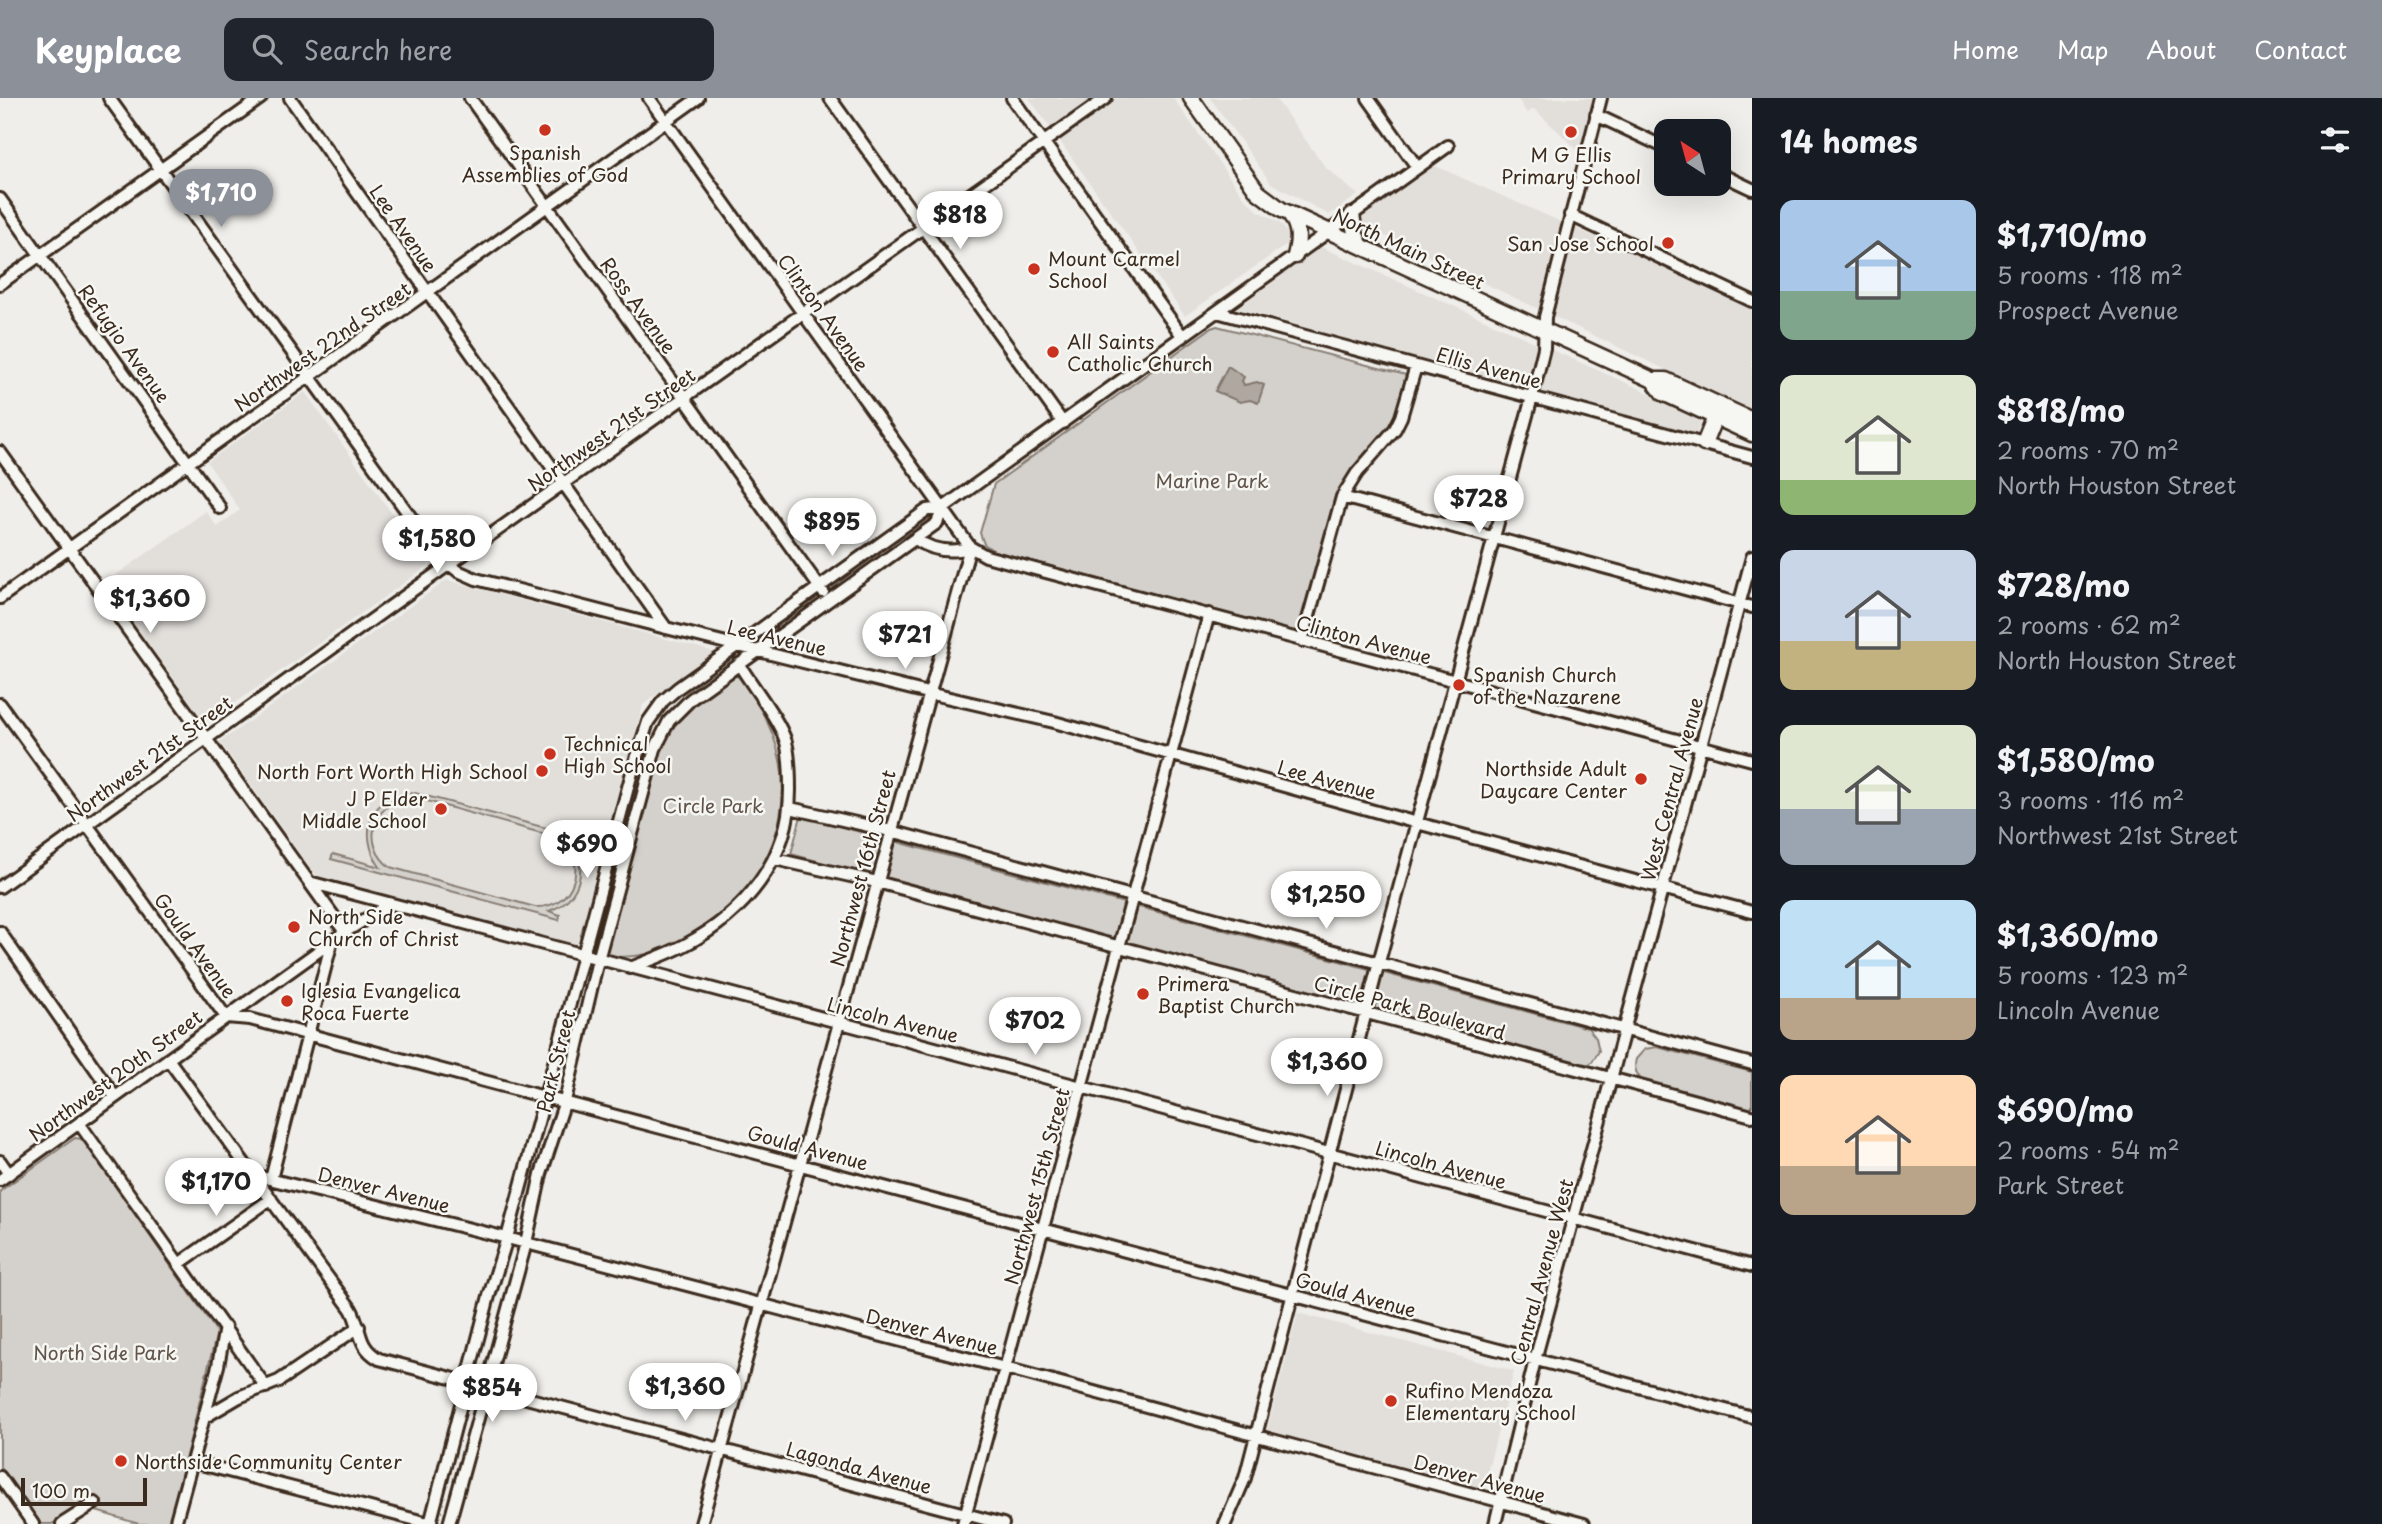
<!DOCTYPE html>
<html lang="en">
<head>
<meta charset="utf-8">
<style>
  body { margin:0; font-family:"Playpen Sans",sans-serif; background:#20242c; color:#f1f3f6; height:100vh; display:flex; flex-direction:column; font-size:26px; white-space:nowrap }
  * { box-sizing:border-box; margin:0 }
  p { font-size:23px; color:#9ea1a6 }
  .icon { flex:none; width:38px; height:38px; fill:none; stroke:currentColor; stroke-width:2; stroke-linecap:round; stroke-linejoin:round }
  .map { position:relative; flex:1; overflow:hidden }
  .side { display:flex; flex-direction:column; background:#171b24; width:630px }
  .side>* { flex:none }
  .needle { width:46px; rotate:324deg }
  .fabs { position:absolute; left:1654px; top:21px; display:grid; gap:14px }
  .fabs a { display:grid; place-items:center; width:77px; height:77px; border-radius:14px; background:#171b24; box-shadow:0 7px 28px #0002; font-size:35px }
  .scale { position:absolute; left:21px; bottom:18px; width:126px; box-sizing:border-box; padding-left:7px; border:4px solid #3b2a1e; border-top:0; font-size:19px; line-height:24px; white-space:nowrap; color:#3b2a1e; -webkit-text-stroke:5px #f6f6f2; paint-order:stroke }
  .price { position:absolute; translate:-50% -60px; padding:0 16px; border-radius:24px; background:#fff; color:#222; font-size:23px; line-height:46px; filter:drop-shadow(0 2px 4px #0008) }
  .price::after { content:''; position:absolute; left:50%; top:42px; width:21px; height:16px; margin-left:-10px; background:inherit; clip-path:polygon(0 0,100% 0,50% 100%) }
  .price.active { background:#8c9099; color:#fff }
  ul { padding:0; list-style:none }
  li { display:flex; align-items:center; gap:21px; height:175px; padding:0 28px }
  li span { display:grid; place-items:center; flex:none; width:196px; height:140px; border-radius:14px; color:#555 }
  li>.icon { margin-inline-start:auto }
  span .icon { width:84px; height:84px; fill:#fffc; stroke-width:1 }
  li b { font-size:30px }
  h2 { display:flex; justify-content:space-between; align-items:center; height:84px; padding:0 28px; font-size:30px }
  header { display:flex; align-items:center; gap:42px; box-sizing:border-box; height:98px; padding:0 35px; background:#8c9099; color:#fff }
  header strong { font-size:33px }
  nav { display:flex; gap:38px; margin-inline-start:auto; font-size:24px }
  .search { width:490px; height:63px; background:#20242c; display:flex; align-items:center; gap:18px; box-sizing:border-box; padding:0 24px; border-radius:14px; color:#9ea1a6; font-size:26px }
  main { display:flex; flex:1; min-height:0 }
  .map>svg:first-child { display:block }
  .built { fill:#e2dfdb }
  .green { fill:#d4d1cc; stroke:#887e75; stroke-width:2; fill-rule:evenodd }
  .water { fill:#afa8a1; stroke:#81766d; stroke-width:2 }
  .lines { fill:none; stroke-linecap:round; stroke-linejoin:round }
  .minor-casing { stroke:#3b2a1e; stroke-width:16 }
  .major-casing { stroke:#3b2a1e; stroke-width:19 }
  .minor { stroke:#f6f6f2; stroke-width:10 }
  .major { stroke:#f6f6f2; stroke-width:14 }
  .poi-dot { fill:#c8321e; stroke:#f6f6f2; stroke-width:2.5 }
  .labels { text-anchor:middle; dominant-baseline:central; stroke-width:5; stroke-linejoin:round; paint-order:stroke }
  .poi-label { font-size:19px; fill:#3b2a1e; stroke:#f6f6f2; text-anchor:start }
  .street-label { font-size:19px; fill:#3b2a1e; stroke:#f6f6f2 }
  .park-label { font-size:19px; fill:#61544a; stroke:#f6f6f2 }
</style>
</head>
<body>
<header>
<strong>Keyplace</strong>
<div class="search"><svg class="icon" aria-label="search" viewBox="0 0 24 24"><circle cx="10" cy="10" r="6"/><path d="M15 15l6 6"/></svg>Search here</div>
<nav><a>Home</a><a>Map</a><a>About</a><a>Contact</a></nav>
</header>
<main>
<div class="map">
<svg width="1752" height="1426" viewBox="0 0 1752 1426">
  <rect width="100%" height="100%" fill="#efeeea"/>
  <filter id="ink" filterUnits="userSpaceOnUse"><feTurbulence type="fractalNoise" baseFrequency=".0143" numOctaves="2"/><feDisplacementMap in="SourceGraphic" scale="14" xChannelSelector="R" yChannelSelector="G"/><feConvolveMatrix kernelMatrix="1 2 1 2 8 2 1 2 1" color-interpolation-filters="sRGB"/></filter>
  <g filter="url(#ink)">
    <path class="built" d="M1029 0H1173L1243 98 1258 113 1280 125 1293 142 1185 218Z
      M1210 0H1275L1326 70 1358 97 1329 117 1271 85Z
      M1517 0H1593L1579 53 1534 11 1527 15Z
      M1431 66 1752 209V313L1354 123Z
      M1321 149 1649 295 1702 321 1696 337 1237 210Z
      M305 294 429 467 206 626 105 485 206 413 217 429 240 412 207 364Z
      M447 482 715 554 643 607 579 848 315 777 220 644Z
      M1298 1215 1514 1273 1483 1390 1267 1332Z"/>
    <path class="green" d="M1217 228 1406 277 1399 308 1389 329 1353 371 1339 393 1299 531 1294 533 994 453 984 446 980 435 994 386 1211 230Z
      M733 577 739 579C761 608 778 638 782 675 792 771 705 864 609 859L605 856 659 650 679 616Z
      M415 695 550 731C591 745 590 799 549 813L560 817 559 822 331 761 333 756 380 769C357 736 370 694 415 695ZM408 700 420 701 559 740C590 763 574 811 535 809L390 769C361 747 372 705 408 700Z
      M801 718 1588 930 1596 940 1599 953 1592 964 1583 969 791 756Z
      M1657 949 1752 974V1014L1645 985C1637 979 1633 972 1636 961L1645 951Z
      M75 1040 82 1041 217 1234 169 1426H139L83 1409 52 1426H41L0 1368V1093Z"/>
    <path class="water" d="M1228 268 1244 279 1242 283 1244 287 1257 284 1264 287 1258 305 1250 302 1240 304 1215 293Z"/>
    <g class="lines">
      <defs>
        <path id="minor" d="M109 0 438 457 458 473 476 481 666 530
          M290 0 666 530 928 595 1054 624 1417 725 1752 814
          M470 0 823 494
          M649 0 970 449 986 458 1752 662
          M830 0 1063 325
          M1012 0 1183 239
          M1368 0 1417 69
          M1596 17 1666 50
          M1718 75 1752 91
          M0 101 220 410
          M1570 117 1752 203
          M0 186 261 0
          M1217 214 1752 359
          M0 354 345 834
          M1342 399 1752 509
          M915 441C932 452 951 456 970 449
          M0 500 698 0
          M1302 543 1342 399 1357 375 1395 331 1401 319 1416 268
          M0 606 226 919 250 921 1752 1319
          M790 710 891 733 1752 966
          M775 761 877 784 1752 1018
          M309 784C790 912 1272 1037 1752 1168
          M0 789 423 485 1106 0
          M0 834 115 999
          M630 870C648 863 668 856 685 847 744 816 790 761 790 692 790 676 790 659 786 644 779 621 752 588 739 566
          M168 961 351 1211C362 1230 356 1248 379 1261L1003 1426
          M79 1025 266 1289
          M0 1063 9 1076
          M253 1077 507 1140 1005 1270 1584 1426
          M271 1081 332 843
          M0 1082 345 834 390 806
          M180 1165 271 1101
          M205 1319 239 1299 279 1283 359 1229
          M193 1364 432 1426
          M0 1379 33 1426
          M62 1426 95 1405
          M175 1426 218 1268 225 1229
          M430 1426 489 1198 507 1140 634 667 648 624 663 603 678 590 927 412 943 410 1448 48
          M449 1426 526 1145 541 1076 565 1003 598 862 655 651 669 623 691 601 937 425 943 410
          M701 1426 970 449
          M963 1426 1209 516
          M1225 1426 1245 1380 1379 864 1532 299 1544 250 1545 219 1601 0
          M1495 1426 1535 1262 1752 459"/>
        <path id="major" d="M1191 0 1258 94 1282 112 1653 282H1666L1752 322
          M1290 116C1300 131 1299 142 1295 158
          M1352 117 1355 135 1361 148
          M1653 282 1663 295 1752 336
          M1704 346 1715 319"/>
      </defs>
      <use href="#minor" class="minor-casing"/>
      <use href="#major" class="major-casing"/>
      <use href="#minor" class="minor"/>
      <use href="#major" class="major"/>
    </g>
  </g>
  <g class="poi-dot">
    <circle cx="545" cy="32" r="7"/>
    <circle cx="1571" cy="34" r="7"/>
    <circle cx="1668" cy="145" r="7"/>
    <circle cx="1034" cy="171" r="7"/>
    <circle cx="1053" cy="254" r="7"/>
    <circle cx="1459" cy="587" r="7"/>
    <circle cx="550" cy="656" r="7"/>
    <circle cx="542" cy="673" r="7"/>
    <circle cx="1641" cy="681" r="7"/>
    <circle cx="441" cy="711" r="7"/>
    <circle cx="294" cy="829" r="7"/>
    <circle cx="1143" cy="896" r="7"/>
    <circle cx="287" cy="903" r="7"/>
    <circle cx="1391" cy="1303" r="7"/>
    <circle cx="121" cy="1363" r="7"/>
  </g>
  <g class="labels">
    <g class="poi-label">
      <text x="545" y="54" text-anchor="middle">Spanish<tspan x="545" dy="22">Assemblies of God</tspan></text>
      <text x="1571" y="56" text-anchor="middle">M G Ellis<tspan x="1571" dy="22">Primary School</tspan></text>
      <text x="1654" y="145" text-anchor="end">San Jose School</text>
      <text x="1048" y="160">Mount Carmel<tspan x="1048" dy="22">School</tspan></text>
      <text x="1067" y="243">All Saints<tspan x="1067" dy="22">Catholic Church</tspan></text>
      <text x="1473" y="576">Spanish Church<tspan x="1473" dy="22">of the Nazarene</tspan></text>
      <text x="564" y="645">Technical<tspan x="564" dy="22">High School</tspan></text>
      <text x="1627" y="670" text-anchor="end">Northside Adult<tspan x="1627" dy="22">Daycare Center</tspan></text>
      <text x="528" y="673" text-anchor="end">North Fort Worth High School</text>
      <text x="427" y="700" text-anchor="end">J P Elder<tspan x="427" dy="22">Middle School</tspan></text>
      <text x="308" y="818">North Side<tspan x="308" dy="22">Church of Christ</tspan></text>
      <text x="1157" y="885">Primera<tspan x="1157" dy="22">Baptist Church</tspan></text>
      <text x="301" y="892">Iglesia Evangelica<tspan x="301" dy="22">Roca Fuerte</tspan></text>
      <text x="1405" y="1292">Rufino Mendoza<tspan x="1405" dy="22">Elementary School</tspan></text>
      <text x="135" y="1363">Northside Community Center</text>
    </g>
    <g class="street-label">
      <text transform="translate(404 130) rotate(55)">Lee Avenue</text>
      <text transform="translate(1409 150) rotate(25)">North Main Street</text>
      <text transform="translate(639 207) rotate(54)">Ross Avenue</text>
      <text transform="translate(824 214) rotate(54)">Clinton Avenue</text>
      <text transform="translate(125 245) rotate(54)">Refugio Avenue</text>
      <text transform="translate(322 248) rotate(-35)">Northwest 22nd Street</text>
      <text transform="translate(1489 269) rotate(15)">Ellis Avenue</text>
      <text transform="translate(611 331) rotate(-35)">Northwest 21st Street</text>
      <text transform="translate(777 539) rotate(13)">Lee Avenue</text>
      <text transform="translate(1364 541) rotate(15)">Clinton Avenue</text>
      <text transform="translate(149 660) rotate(-36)">Northwest 21st Street</text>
      <text transform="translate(1327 681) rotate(15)">Lee Avenue</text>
      <text transform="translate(1671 691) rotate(-75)">West Central Avenue</text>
      <text transform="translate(862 770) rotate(-75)">Northwest 16th Street</text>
      <text transform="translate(196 847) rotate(54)">Gould Avenue</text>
      <text transform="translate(1410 909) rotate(15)">Circle Park Boulevard</text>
      <text transform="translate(893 921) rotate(14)">Lincoln Avenue</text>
      <text transform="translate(555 963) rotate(-76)">Park Street</text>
      <text transform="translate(115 977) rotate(-36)">Northwest 20th Street</text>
      <text transform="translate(808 1049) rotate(15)">Gould Avenue</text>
      <text transform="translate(1441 1066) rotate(15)">Lincoln Avenue</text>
      <text transform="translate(1036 1088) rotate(-75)">Northwest 15th Street</text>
      <text transform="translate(384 1091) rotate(14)">Denver Avenue</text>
      <text transform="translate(1541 1174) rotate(-75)">Central Avenue West</text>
      <text transform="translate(1356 1196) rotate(15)">Gould Avenue</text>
      <text transform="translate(932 1233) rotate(14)">Denver Avenue</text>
      <text transform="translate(859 1369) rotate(15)">Lagonda Avenue</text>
      <text transform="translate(1480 1380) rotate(15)">Denver Avenue</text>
    </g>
    <g class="park-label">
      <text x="1212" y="382">Marine Park</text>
      <text x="713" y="707">Circle Park</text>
      <text x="105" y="1254">North Side Park</text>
    </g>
  </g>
</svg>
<div class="fabs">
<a><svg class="needle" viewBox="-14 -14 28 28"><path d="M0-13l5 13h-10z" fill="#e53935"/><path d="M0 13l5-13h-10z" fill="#9ea1a6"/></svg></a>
</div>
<div class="scale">100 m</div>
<b class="price active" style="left:221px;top:131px">$1,710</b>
<b class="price" style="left:960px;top:153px">$818</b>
<b class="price" style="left:1479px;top:437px">$728</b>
<b class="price" style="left:832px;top:460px">$895</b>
<b class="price" style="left:437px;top:477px">$1,580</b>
<b class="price" style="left:150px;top:537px">$1,360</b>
<b class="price" style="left:905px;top:573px">$721</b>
<b class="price" style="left:587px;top:782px">$690</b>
<b class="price" style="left:1326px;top:833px">$1,250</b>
<b class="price" style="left:1035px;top:959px">$702</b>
<b class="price" style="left:1327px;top:1000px">$1,360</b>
<b class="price" style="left:216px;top:1120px">$1,170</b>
<b class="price" style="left:685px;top:1325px">$1,360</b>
<b class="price" style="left:492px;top:1326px">$854</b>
</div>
<section class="side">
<h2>14 homes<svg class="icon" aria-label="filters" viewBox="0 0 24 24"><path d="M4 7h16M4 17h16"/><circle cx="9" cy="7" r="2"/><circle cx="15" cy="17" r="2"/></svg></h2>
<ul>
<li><span style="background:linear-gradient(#a9c7e8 65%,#7fa58c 0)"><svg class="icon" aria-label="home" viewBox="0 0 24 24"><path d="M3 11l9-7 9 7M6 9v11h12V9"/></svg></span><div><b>$1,710/mo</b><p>5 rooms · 118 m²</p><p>Prospect Avenue</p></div></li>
<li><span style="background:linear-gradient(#dfe7d0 75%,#8fb573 0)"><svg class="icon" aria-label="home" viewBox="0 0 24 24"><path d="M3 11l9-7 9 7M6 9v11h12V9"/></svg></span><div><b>$818/mo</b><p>2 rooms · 70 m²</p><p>North Houston Street</p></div></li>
<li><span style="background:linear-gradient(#c9d6e8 65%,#c2b280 0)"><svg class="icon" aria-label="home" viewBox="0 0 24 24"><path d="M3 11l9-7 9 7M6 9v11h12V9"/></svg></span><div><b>$728/mo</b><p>2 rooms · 62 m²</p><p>North Houston Street</p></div></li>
<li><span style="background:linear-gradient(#dfe7d0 60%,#9aa5b1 0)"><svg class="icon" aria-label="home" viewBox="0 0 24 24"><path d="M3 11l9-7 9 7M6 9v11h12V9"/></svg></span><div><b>$1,580/mo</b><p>3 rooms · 116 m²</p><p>Northwest 21st Street</p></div></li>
<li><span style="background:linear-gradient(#bfe0f5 70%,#b9a48a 0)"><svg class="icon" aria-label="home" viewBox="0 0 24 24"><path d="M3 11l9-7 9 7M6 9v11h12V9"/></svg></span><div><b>$1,360/mo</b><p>5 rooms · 123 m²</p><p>Lincoln Avenue</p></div></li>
<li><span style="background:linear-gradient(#ffd9b3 65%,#b9a48a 0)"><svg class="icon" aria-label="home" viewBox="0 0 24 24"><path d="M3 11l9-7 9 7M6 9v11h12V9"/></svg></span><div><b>$690/mo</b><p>2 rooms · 54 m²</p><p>Park Street</p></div></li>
</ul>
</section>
</main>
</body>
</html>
